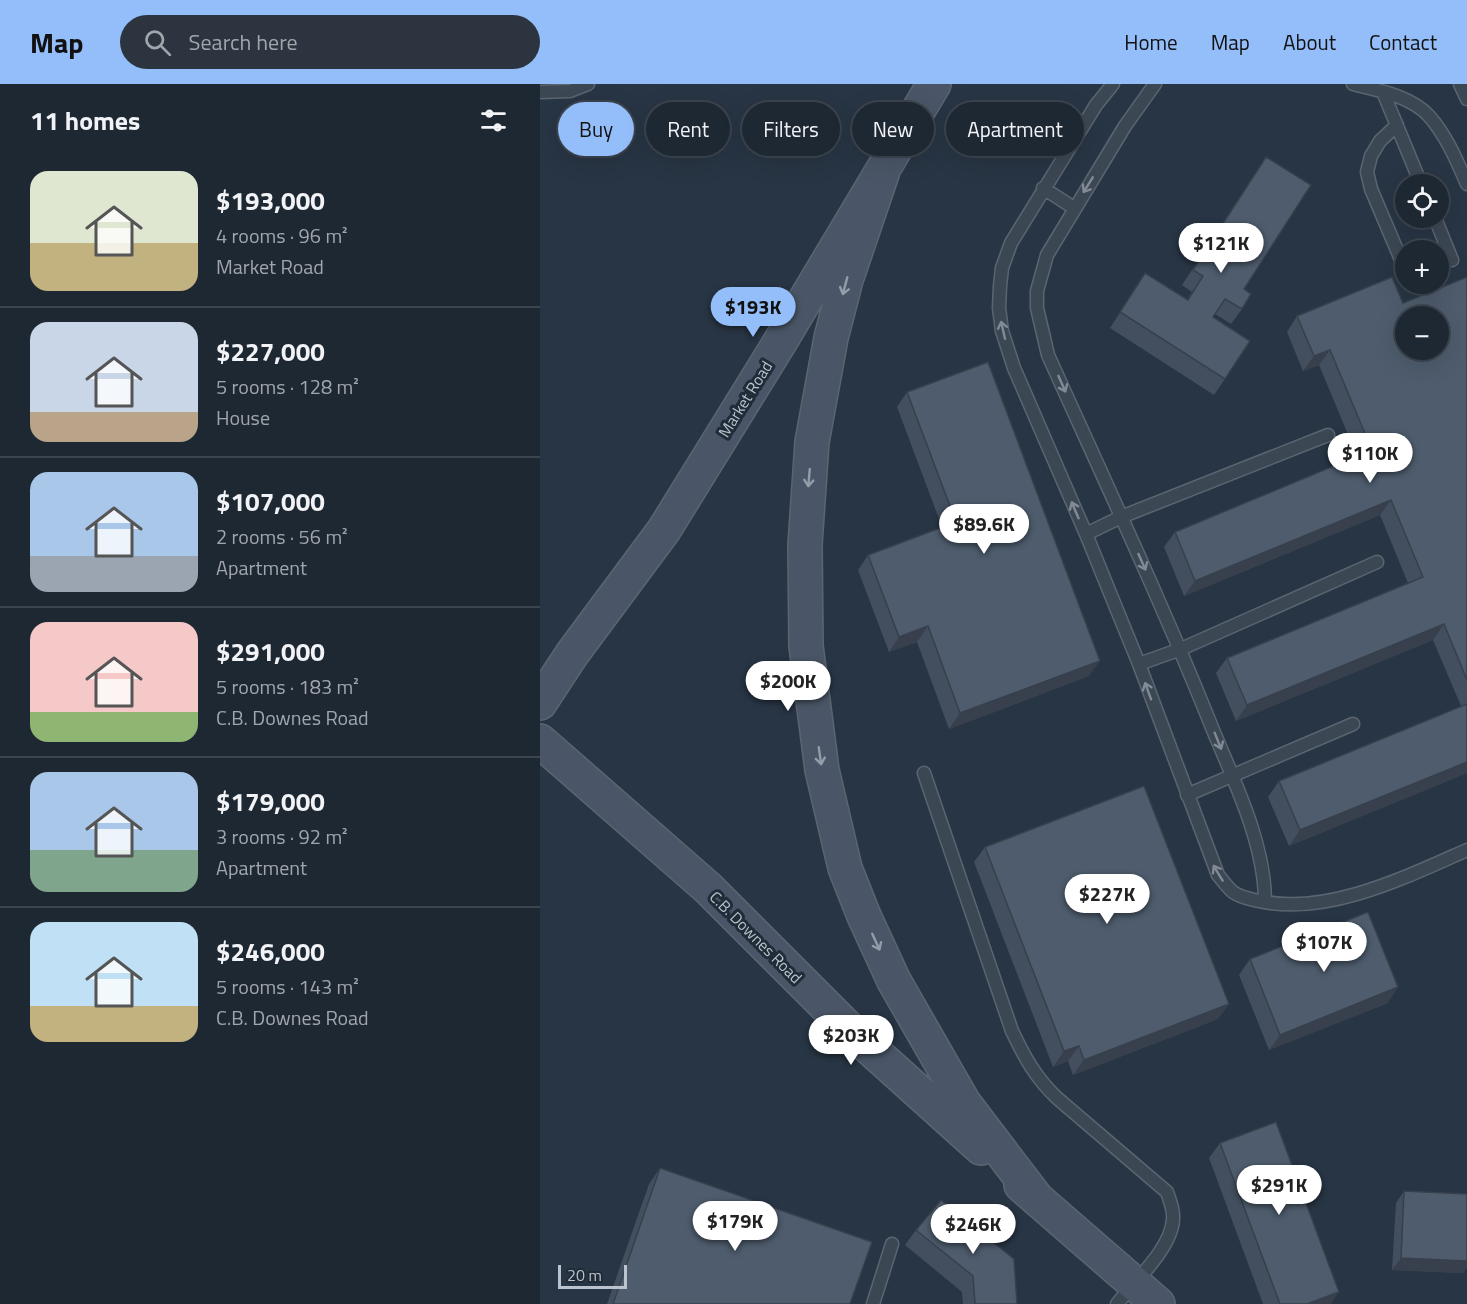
<!DOCTYPE html>
<html lang="en">
<head>
<meta charset="utf-8">
<style>
  body { margin:0; font-family:"Titillium Web",sans-serif; background:#2b343f; color:#f1f3f6; height:100vh; display:flex; flex-direction:column; font-size:22px; white-space:nowrap }
  * { box-sizing:border-box; margin:0 }
  p { font-size:20px; color:#a1a6ac }
  .icon { flex:none; width:33px; height:33px; fill:none; stroke:currentColor; stroke-width:2; stroke-linecap:round; stroke-linejoin:round }
  .map { position:relative; flex:1; overflow:hidden }
  .details { display:flex; flex-direction:column; background:#1e2833; width:540px }
  .details>* { flex:none }
  .guide { position:absolute; left:18px; top:18px; width:570px; height:54px; display:flex; gap:12px }
  .fabs { position:absolute; left:855px; top:90px; display:grid; gap:12px }
  .fabs a { display:grid; place-items:center; width:54px; height:54px; border-radius:50%; background:#1e2833; box-shadow:0 6px 24px #0002,0 0 0 2px #3c444e; font-size:30px }
  .scale { position:absolute; left:18px; bottom:15px; width:69px; box-sizing:border-box; padding-left:6px; border:3px solid #bac2cd; border-top:0; font-size:16px; line-height:21px; white-space:nowrap; color:#bac2cd; -webkit-text-stroke:4px #212c39; paint-order:stroke }
  .price { position:absolute; translate:-50% -51px; padding:0 14px; border-radius:21px; background:#fff; color:#222; font-size:20px; line-height:39px; filter:drop-shadow(0 2px 3px #0008) }
  .price::after { content:''; position:absolute; left:50%; top:36px; width:18px; height:14px; margin-left:-9px; background:inherit; clip-path:polygon(0 0,100% 0,50% 100%) }
  .price.on { background:#94bef9; color:#111 }
  ul { padding:0; list-style:none }
  li { display:flex; align-items:center; gap:18px; height:150px; padding:0 30px }
  li+li { border-top:2px solid #3c444e }
  li span { display:grid; place-items:center; flex:none; width:168px; height:120px; border-radius:18px; color:#555 }
  li>.icon { margin-inline-start:auto }
  span .icon { width:72px; height:72px; fill:#fffc; stroke-width:1 }
  li b { font-size:26px }
  h2 { display:flex; justify-content:space-between; align-items:center; height:72px; padding:0 30px; font-size:26px }
  .tag { padding:0 21px; border-radius:27px; background:#1e2833; box-shadow:0 6px 24px #0002,0 0 0 2px #3c444e; font-size:21px; line-height:54px }
  .tag.on { background:#94bef9; color:#111 }
  header { display:flex; align-items:center; gap:36px; box-sizing:border-box; height:84px; padding:0 30px; background:#94bef9; color:#111 }
  header strong { font-size:28px }
  nav { display:flex; gap:33px; margin-inline-start:auto; font-size:21px }
  .search { width:420px; height:54px; background:#2b343f; display:flex; align-items:center; gap:15px; box-sizing:border-box; padding:0 21px; border-radius:33px; color:#a1a6ac; font-size:22px }
  main { display:flex; flex:1; min-height:0 }
  .map>svg:first-child { display:block }
  .lines { fill:none; stroke-linecap:round; stroke-linejoin:round }
  .lane-casing { stroke:#5b6571; stroke-width:15 }
  .secondary-casing { stroke:#5b6571; stroke-width:36 }
  .lane { stroke:#3c4754; stroke-width:12 }
  .secondary { stroke:#4a5667; stroke-width:33 }
  .wall { fill:#434f5e }
  .shaded-wall { fill:#37404c }
  .building { fill:#4e5c6d; stroke:#37404c; stroke-width:1.5; fill-rule:evenodd }
  .oneway { stroke:#818b97 }
  .oneway2 { stroke:#939ca9 }
  .labels { text-anchor:middle; dominant-baseline:central; stroke-width:6; stroke-linejoin:round; paint-order:stroke }
  .street-label { font-size:16px; fill:#bac2cd; stroke:#212c39 }
</style>
</head>
<body>
<header>
<strong>Map</strong>
<div class="search"><svg class="icon" aria-label="search" viewBox="0 0 24 24"><circle cx="10" cy="10" r="6"/><path d="M15 15l6 6"/></svg>Search here</div>
<nav><a>Home</a><a>Map</a><a>About</a><a>Contact</a></nav>
</header>
<main>
<section class="details">
<h2>11 homes<svg class="icon" aria-label="filters" viewBox="0 0 24 24"><path d="M4 7h16M4 17h16"/><circle cx="9" cy="7" r="2"/><circle cx="15" cy="17" r="2"/></svg></h2>
<ul>
<li><span style="background:linear-gradient(#dfe7d0 60%,#c2b280 0)"><svg class="icon" aria-label="home" viewBox="0 0 24 24"><path d="M3 11l9-7 9 7M6 9v11h12V9"/></svg></span><div><b>$193,000</b><p>4 rooms · 96 m²</p><p>Market Road</p></div></li>
<li><span style="background:linear-gradient(#c9d6e8 75%,#b9a48a 0)"><svg class="icon" aria-label="home" viewBox="0 0 24 24"><path d="M3 11l9-7 9 7M6 9v11h12V9"/></svg></span><div><b>$227,000</b><p>5 rooms · 128 m²</p><p>House</p></div></li>
<li><span style="background:linear-gradient(#a9c7e8 70%,#9aa5b1 0)"><svg class="icon" aria-label="home" viewBox="0 0 24 24"><path d="M3 11l9-7 9 7M6 9v11h12V9"/></svg></span><div><b>$107,000</b><p>2 rooms · 56 m²</p><p>Apartment</p></div></li>
<li><span style="background:linear-gradient(#f6c9c9 75%,#8fb573 0)"><svg class="icon" aria-label="home" viewBox="0 0 24 24"><path d="M3 11l9-7 9 7M6 9v11h12V9"/></svg></span><div><b>$291,000</b><p>5 rooms · 183 m²</p><p>C.B. Downes Road</p></div></li>
<li><span style="background:linear-gradient(#a9c7e8 65%,#7fa58c 0)"><svg class="icon" aria-label="home" viewBox="0 0 24 24"><path d="M3 11l9-7 9 7M6 9v11h12V9"/></svg></span><div><b>$179,000</b><p>3 rooms · 92 m²</p><p>Apartment</p></div></li>
<li><span style="background:linear-gradient(#bfe0f5 70%,#c2b280 0)"><svg class="icon" aria-label="home" viewBox="0 0 24 24"><path d="M3 11l9-7 9 7M6 9v11h12V9"/></svg></span><div><b>$246,000</b><p>5 rooms · 143 m²</p><p>C.B. Downes Road</p></div></li>
</ul>
</section>
<div class="map">
<svg width="927" height="1220" viewBox="0 0 927 1220">
  <rect width="100%" height="100%" fill="#283544"/>
  <g class="lines">
    <defs>
      <path id="lane" d="M573 0 556 21 471 159 462 184 460 202 459 224 462 247 474 284 546 450 599 580 678 791C683 797 688 804 693 808 701 814 711 815 719 817 787 832 866 793 927 766
        M615 0 585 42 507 171 497 207V224L508 271C564 395 622 519 673 646 695 699 725 760 725 818
        M813 0C837 6 871 12 889 32 906 51 917 77 927 100
        M920 0 927 15
        M0 8 30 7 48 0
        M843 8 881 100
        M857 41 840 57 831 72 827 88 831 105 865 185
        M503 104 534 124
        M895 134 912 176
        M546 450 581 433 788 351
        M599 580 641 565 837 478
        M384 689 472 947C485 974 495 993 517 1014L627 1108C630 1117 634 1126 633 1135 632 1164 594 1198 577 1220
        M647 711 813 640
        M333 1220 352 1160"/>
      <path id="secondary" d="M343 87 306 196 291 254 272 358 265 461 266 562 282 686 305 784 324 832 354 897 424 1019 497 1115
        M0 619 32 570 124 446 240 258 394 0
        M0 657 168 804 313 949 441 1064
        M481 1101 618 1220"/>
    </defs>
    <use href="#lane" class="lane-casing"/>
    <use href="#secondary" class="secondary-casing"/>
    <use href="#lane" class="lane"/>
    <use href="#secondary" class="secondary"/>
  </g>
  <path class="wall" d="M726 73 704 205 702 225 691 240 675 230 673 233 685 295 674 311 570 244 605 189 647 216 652 208 642 201Z
    M927 193V689L749 762 728 713 739 697 921 622 893 556 696 637 676 589 687 574 868 499 840 431 644 512 624 463 635 448 817 372 779 281 763 287 747 248 757 232 863 219Z
    M367 308 549 592 409 645 377 558 349 568 318 486 328 471 402 443 357 323Z
    M445 763 689 920 678 935 533 991 528 977 513 983 434 778Z
    M710 875 848 919 729 966 699 891Z
    M680 1059 791 1220H723L669 1074Z
    M120 1084 310 1220H67L109 1100Z
    M864 1107 927 1110V1184L923 1189 852 1186 856 1119Z
    M376 1146 477 1220H423L422 1208 365 1161Z"/>
  <path class="shaded-wall" d="M790 266 779 281 763 287 774 272Z
    M851 416 840 431 644 512 655 497Z
    M904 540 893 556 696 637 707 621Z
    M388 542 377 558 349 568 359 553Z
    M560 577 549 592 409 645 420 629Z
    M927 678V689L749 762 760 746Z
    M858 903 848 919 729 966 740 951Z
    M689 920 678 935 533 991 544 976Z
    M539 962 528 977 513 983 524 967Z
    M861 1174 927 1177V1184L923 1189 852 1186Z
    M799 1208 791 1220H767Z"/>
  <path class="building" d="M726 73 771 101 704 205 711 210 702 225 685 215 673 233 710 257 685 295 580 228 605 189 648 216 663 192 653 186Z
    M852 193 863 219 927 193V596L904 540 707 621 687 574 883 493 851 416 655 497 635 448 832 366 790 266 774 272 757 232ZM866 232H898V266H866Z
    M448 278 560 577 420 629 388 542 359 553 328 471 416 438 367 308Z
    M927 620V678L760 746 739 697Z
    M604 702 689 920 544 976 539 962 524 967 445 763Z
    M828 828 858 903 740 951 710 875Z
    M736 1038 799 1208 767 1220H740L680 1059Z
    M120 1084 332 1158 310 1220H73Z
    M864 1107 927 1110V1177L861 1174Z
    M401 1116 474 1175 477 1220H434L435 1219 433 1192 376 1146Z"/>
  <defs><path id="oneway-shaft" d="M-6 0H5M1.5-3L5.5 0L1.5 3" fill="none" stroke-width="1.6" stroke-linecap="round" stroke-linejoin="round" transform="scale(1.5)"/></defs>
  <g class="oneway">
    <use href="#oneway-shaft" transform="translate(548 101) rotate(122)"/>
    <use href="#oneway-shaft" transform="translate(463 246) rotate(-103)"/>
    <use href="#oneway-shaft" transform="translate(522 300) rotate(66)"/>
    <use href="#oneway-shaft" transform="translate(535 426) rotate(-113)"/>
    <use href="#oneway-shaft" transform="translate(602 478) rotate(66)"/>
    <use href="#oneway-shaft" transform="translate(608 607) rotate(-110)"/>
    <use href="#oneway-shaft" transform="translate(678 657) rotate(68)"/>
    <use href="#oneway-shaft" transform="translate(678 789) rotate(-121)"/>
  </g>
  <g class="oneway2">
    <use href="#oneway-shaft" transform="translate(305 202) rotate(105)"/>
    <use href="#oneway-shaft" transform="translate(269 394) rotate(95)"/>
    <use href="#oneway-shaft" transform="translate(280 672) rotate(82)"/>
    <use href="#oneway-shaft" transform="translate(336 858) rotate(65)"/>
  </g>
  <g class="labels">
    <g class="street-label">
      <text transform="translate(205 315) rotate(-58)">Market Road</text>
      <text transform="translate(216 853) rotate(45)">C.B. Downes Road</text>
    </g>
  </g>
</svg>
<div class="fabs">
<a><svg class="icon" aria-label="locate" viewBox="0 0 24 24"><circle cx="12" cy="12" r="6"/><path d="M12 2v4M12 18v4M2 12h4M18 12h4"/></svg></a>
<a>+</a>
<a>−</a>
</div>
<div class="scale">20 m</div>
<b class="price" style="left:681px;top:190px">$121K</b>
<b class="price on" style="left:213px;top:254px">$193K</b>
<b class="price" style="left:830px;top:400px">$110K</b>
<b class="price" style="left:444px;top:471px">$89.6K</b>
<b class="price" style="left:248px;top:628px">$200K</b>
<b class="price" style="left:567px;top:841px">$227K</b>
<b class="price" style="left:784px;top:889px">$107K</b>
<b class="price" style="left:311px;top:982px">$203K</b>
<b class="price" style="left:739px;top:1132px">$291K</b>
<b class="price" style="left:195px;top:1168px">$179K</b>
<b class="price" style="left:433px;top:1171px">$246K</b>
<div class="guide">
<a class="tag on">Buy</a>
<a class="tag">Rent</a>
<a class="tag">Filters</a>
<a class="tag">New</a>
<a class="tag">Apartment</a>
</div>
</div>
</main>
</body>
</html>
